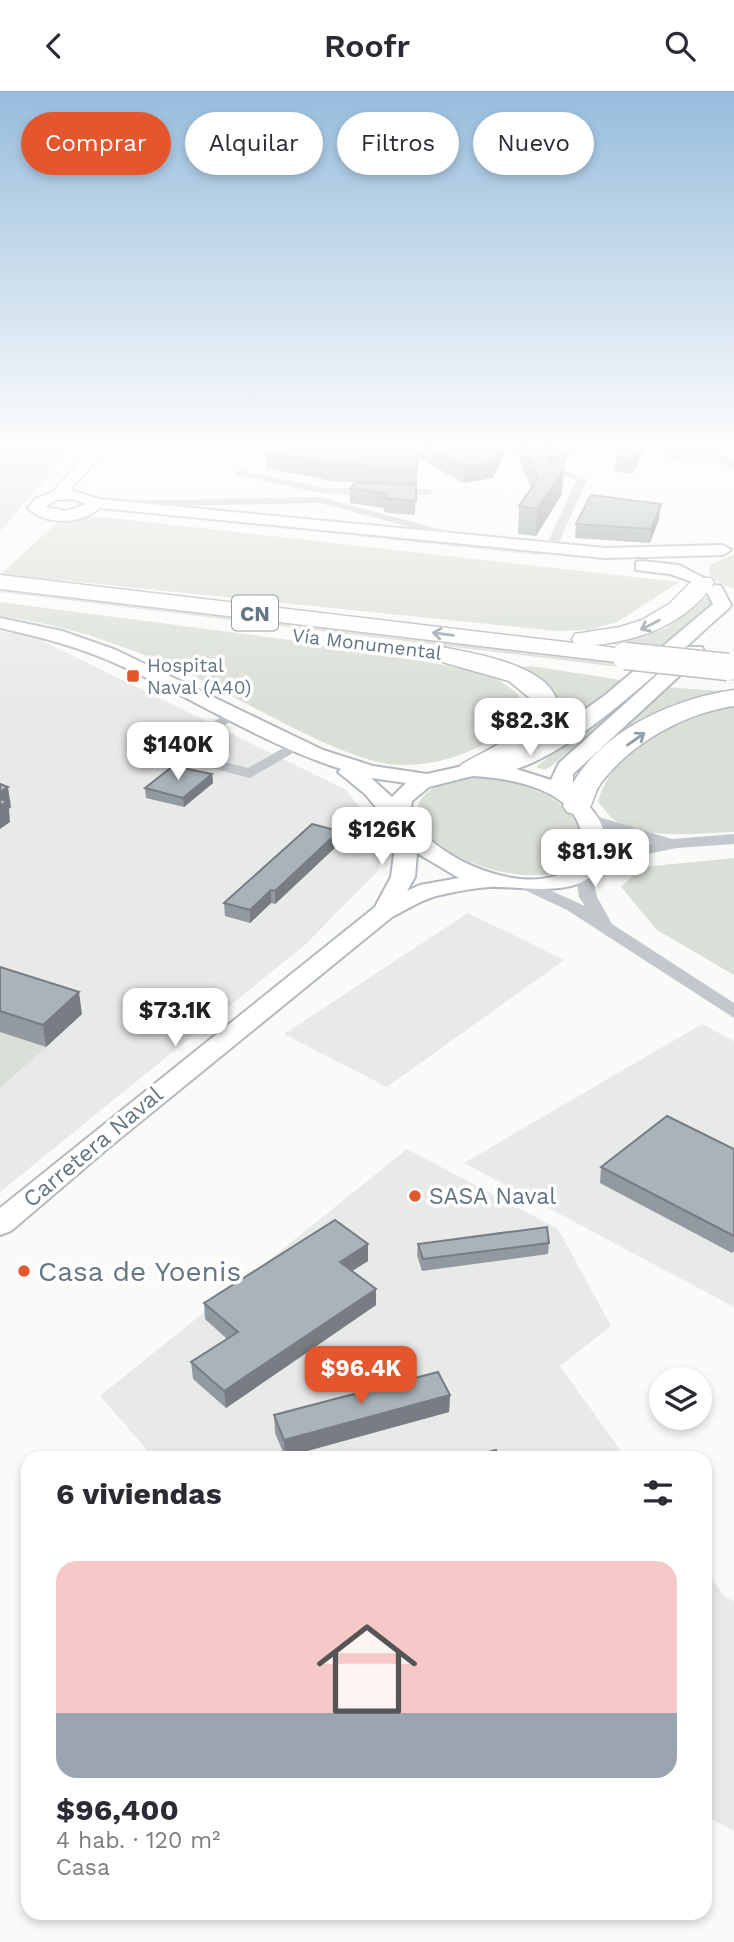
<!DOCTYPE html>
<html lang="es">
<head>
<meta charset="utf-8">
<style>
  body { margin:0; font-family:"Work Sans",sans-serif; background:#f2f2f3; color:#2b2b33; height:100vh; display:flex; flex-direction:column; font-size:26px; white-space:nowrap }
  * { box-sizing:border-box; margin:0 }
  p { font-size:23px; color:#7c7c81 }
  .icon { flex:none; width:38px; height:38px; fill:none; stroke:currentColor; stroke-width:2; stroke-linecap:round; stroke-linejoin:round }
  .map { position:relative; flex:1; overflow:hidden }
  .side { position:absolute; left:21px; top:1360px; width:691px; height:469px; display:flex; flex-direction:column; background:#fff; border-radius:21px; box-shadow:0 4px 10px #0003 }
  .side>* { flex:none }
  .guide { position:absolute; left:21px; top:21px; width:693px; height:63px; display:flex; gap:14px }
  .buttons { position:absolute; left:649px; top:1276px; display:grid; gap:14px }
  .buttons a { display:grid; place-items:center; width:63px; height:63px; border-radius:50%; background:#fff; box-shadow:0 4px 10px #0003; font-size:35px }
  .price { position:absolute; translate:-50% -60px; padding:0 16px; border-radius:14px; background:#fff; color:#222; font-size:23px; line-height:46px; filter:drop-shadow(0 2px 4px #0008) }
  .price::after { content:''; position:absolute; left:50%; top:42px; width:21px; height:16px; margin-left:-10px; background:inherit; clip-path:polygon(0 0,100% 0,50% 100%) }
  .price.current { background:#e4572e; color:#fff }
  ul { padding:0; list-style:none }
  li { display:grid; align-content:center; gap:14px; height:371px; padding:0 35px }
  li+li { border-top:2px solid #e1e1e2 }
  li span { display:grid; place-items:center; height:217px; border-radius:21px; color:#555 }
  li>.icon { margin-inline-start:auto }
  span .icon { width:126px; height:126px; fill:#fffc; stroke-width:1 }
  li b { font-size:30px }
  h2 { display:flex; justify-content:space-between; align-items:center; height:84px; padding:0 35px; font-size:30px }
  .chip { padding:0 24px; border-radius:32px; background:#fff; box-shadow:0 4px 10px #0003; font-size:24px; line-height:63px }
  .chip.current { background:#e4572e; color:#fff }
  header { display:flex; justify-content:space-between; align-items:center; height:91px; padding:0 35px; background:#fff; font-size:32px; font-weight:600 }
  .map>svg:first-child { display:block }
  .built { fill:#e8e9e9 }
  .green { fill:#dadfd7 }
  .lines { fill:none; stroke-linecap:round; stroke-linejoin:round }
  .secondary-casing { stroke:#b3babf; stroke-width:4 }
  .highway-casing { stroke:#b4b9bd; stroke-width:3 }
  .street { fill:#c3c8cc; fill-rule:evenodd }
  .secondary { fill:#fff; fill-rule:evenodd }
  .highway { fill:#fff; fill-rule:evenodd }
  .highway-bridge-casing { stroke:#b4b9bd; stroke-width:29; stroke-linecap:butt }
  .highway-bridge { stroke:#fff; stroke-width:26 }
  .wall { fill:#929a9f }
  .shaded-wall { fill:#777d82 }
  .building { fill:#aab3b9; stroke:#777d82; stroke-width:2 }
  .oneway { stroke:#939fa8 }
  .poi-dot { fill:#e4572e; stroke:#fff; stroke-width:2.5 }
  .labels { text-anchor:middle; dominant-baseline:central; stroke-width:7; stroke-linejoin:round; paint-order:stroke }
  .far-street-label { font-size:19px; fill:#657683; stroke:#fff }
  .far-poi-label { font-size:19px; fill:#657683; stroke:#fff; text-anchor:start }
  .shield { fill:#fff; stroke:#939fa8; stroke-width:2 }
  .shield-label { font-size:21px; font-weight:bold; fill:#657683 }
  .street-label { font-size:23px; fill:#657683; stroke:#fff }
  .poi-label { font-size:23px; fill:#657683; stroke:#fff; text-anchor:start }
  .near-poi-label { font-size:28px; fill:#657683; stroke:#fff; text-anchor:start }
</style>
</head>
<body>
<header><svg class="icon" aria-label="back" viewBox="0 0 24 24"><path d="M15 5l-7 7 7 7"/></svg>Roofr<svg class="icon" aria-label="search" viewBox="0 0 24 24"><circle cx="10" cy="10" r="6"/><path d="M15 15l6 6"/></svg></header>
<div class="map">
<svg width="734" height="1851" viewBox="0 0 734 1851">
  <rect width="100%" height="100%" fill="#fafaf8"/>
  <path class="built" d="M0 540 39 548 346 699 382 744 379 779 306 853 0 1101Z
    M468 822 564 869 387 996 284 943Z
    M702 933 734 950V1216L464 1072Z
    M407 1058 558 1138 611 1235 560 1275 626 1367H154L100 1305Z
    M705 1478 725 1506 734 1510V1740L705 1724Z"/>
  <path class="green" d="M0 352H77L0 440Z
    M103 416 540 460 539 464 100 418Z
    M94 425 679 491 617 531 589 539 556 540 1 483 60 429Z
    M734 463V498L714 489 709 481 710 474Z
    M0 496 734 585V590L0 501Z
    M707 506 713 513 659 559 591 551 637 547 667 537Z
    M0 511 290 549 451 575 495 586 518 603 524 630C482 656 452 674 401 674 349 674 247 611 197 587 130 556 73 535 0 525Z
    M531 575 621 589 536 654 550 626 513 577Z
    M639 592 649 593 550 676 545 679 536 676Z
    M666 596 734 601 673 613 650 624 580 687 578 680 583 671Z
    M734 610V741C698 742 651 749 617 731 610 727 604 717 598 711 606 678 641 645 672 628 690 619 714 616 734 610Z
    M470 686C500 687 537 694 561 714 597 744 590 780 541 784 512 786 473 776 449 760 397 724 414 694 470 686Z
    M734 767V884L657 839 621 796 643 776Z
    M0 941 46 956 0 997Z"/>
  <g class="lines">
    <defs>
      <path id="secondary" d="M97 352H111L70 399 99 408 605 457 723 454 731 459 723 464 605 467 99 417C82 433 45 435 28 417L35 408 53 401ZM73 408 86 413 67 420 45 416 56 409Z
        M642 470 679 474 706 488 698 493 670 483 636 479V471Z
        M715 494 721 495 731 514 728 518C674 565 583 657 516 678L551 689 559 672 688 556H702L704 560 702 564 573 683V700C590 714 609 734 605 758 597 814 524 794 490 796 473 797 453 801 436 805 421 809 406 819 392 826L107 1058 11 1140 0 1144V1117L375 816 391 786 397 741 365 703 338 681 341 678C257 651 184 601 103 567 69 553 35 545 0 537V527L62 540 116 559 323 659 373 675 427 683 472 673 487 674 510 667 539 651 604 605 713 513 706 499ZM472 685C510 687 574 697 582 744 584 754 584 766 575 774 533 812 429 768 410 722L412 710 429 696ZM371 687 406 692 392 706ZM417 762 459 787 420 794 407 800 415 786Z"/>
      <path id="highway" d="M0 484 574 552 572 548 575 543 620 536 642 529 669 513 695 487H711L714 492C687 532 642 549 595 554L634 560 637 565 634 570 625 572 0 498Z
        M441 556C472 562 543 573 556 607 568 640 489 692 462 685L458 679 462 673C489 657 530 644 531 608L509 590 432 568 429 563 432 558Z
        M734 599V615C685 622 631 652 601 692 594 701 594 712 587 721L577 724 567 721 563 715C584 647 669 608 734 599Z"/>
    </defs>
    <use href="#secondary" class="secondary-casing"/>
    <use href="#highway" class="highway-casing"/>
    <path class="street" d="M492 352H505L587 389 555 460 545 457 576 390Z
      M673 354 717 357 734 372V380L724 374 677 370 661 364V360ZM675 360 710 362 716 367 673 362Z
      M241 379 324 397 429 398 435 401 429 404 324 403 237 384V380Z
      M319 406 481 449 475 453 319 412 115 416 109 413 115 410Z
      M232 619 237 620V626L185 661 248 677 292 652 297 650 305 655 250 687 168 666V660Z
      M586 722 672 748 734 743V753L677 757 593 774 585 769 587 765 653 752 580 730V724Z
      M583 774 591 779 597 806 612 833 734 912V927L567 819 512 793 521 788 527 789 585 815 579 806 575 779Z"/>
    <use href="#secondary" class="secondary"/>
    <use href="#highway" class="highway"/>
    <defs>
      <path id="highway-bridge" d="M625 565 728 576"/>
    </defs>
    <use href="#highway-bridge" class="highway-bridge-casing"/>
    <use href="#highway-bridge" class="highway-bridge"/>
  </g>
  <path class="wall" d="M282 352H506L505 361 493 387 463 392 418 366 415 424 390 422 384 421V417L350 412V397L365 392V391L333 390 266 377V361Z
    M520 352H524L543 357 544 352H573L572 356 564 374 553 370 562 403 536 445 518 443 519 415 531 398 519 367Z
    M623 352H643L642 361 633 382 615 381 616 367Z
    M659 428 650 452 575 447 576 433Z
    M212 683 213 692 184 716 146 707 145 697Z
    M339 753 275 813 271 812 250 832 225 825 224 812Z
    M0 876 82 923 46 956 0 941Z
    M734 1058V1160L732 1162 600 1092 601 1076Z
    M549 1152 548 1163 422 1180 417 1164 418 1153Z
    M368 1170 352 1180 376 1198V1214L226 1317 193 1288 191 1271 227 1248 205 1228 204 1212Z
    M450 1304 449 1321 285 1366 275 1342 274 1324Z"/>
  <path class="shaded-wall" d="M503 352H506L505 361 493 387 463 392 464 376Z
    M569 352H573L572 356 564 374 565 360Z
    M642 352H643L642 361 633 382 634 369Z
    M564 377 562 403 536 445 537 418Z
    M661 413 659 428 650 452 651 438Z
    M212 683 213 692 184 716 183 707Z
    M8 696 11 716 9 718 10 731 0 738V701Z
    M339 740V753L275 813V800Z
    M271 799V812L250 832V819Z
    M79 901 82 923 46 956 43 934Z
    M368 1153V1170L341 1187 340 1171Z
    M376 1198V1214L226 1317 224 1300Z
    M450 1304 449 1321 285 1366 284 1349Z"/>
  <path class="building" d="M282 352H418L417 379 365 378 369 374 333 373 266 361Z
    M421 352H503L493 371 464 376Z
    M524 352H541L550 372 552 369 564 377 537 418 519 415 538 388Z
    M544 352H569L565 360 543 353Z
    M623 352H642L634 369 616 367Z
    M355 392 416 393V410L390 408 384 406 387 403 350 397Z
    M591 404 661 413 651 438 576 433Z
    M173 675 212 683 183 707 145 697Z
    M0 693 8 696 0 701Z
    M0 708 8 710 0 715Z
    M312 733 339 740 275 800 271 799 250 819 224 812Z
    M0 876 79 901 43 934 0 920Z
    M667 1025 734 1058V1145L601 1076Z
    M335 1129 368 1153 340 1171 376 1198 224 1300 191 1271 238 1241 204 1212Z
    M547 1136 549 1152 423 1168 418 1153Z
    M438 1281 450 1304 284 1349 274 1324Z
    M496 1359 500 1367H466Z"/>
  <defs><path id="oneway-shaft" d="M-6 0H5M1.5-3L5.5 0L1.5 3" fill="none" stroke-width="1.6" stroke-linecap="round" stroke-linejoin="round" transform="scale(1.75)"/></defs>
  <g class="oneway">
    <use href="#oneway-shaft" transform="translate(650 534) rotate(153)"/>
    <use href="#oneway-shaft" transform="translate(443 543) rotate(-173)"/>
    <use href="#oneway-shaft" transform="translate(636 648) rotate(-35)"/>
  </g>
  <linearGradient id="sky" x2="0" y2="1"><stop stop-color="#96bcdc"/><stop offset="0.58" stop-color="#fdfdfc"/><stop offset="1" stop-color="#fdfdfc" stop-opacity="0"/></linearGradient>
  <rect width="734" height="611" fill="url(#sky)"/>
  <g class="poi-dot">
    <rect x="126" y="578" width="14" height="14" rx="3.5"/>
    <circle cx="415" cy="1105" r="7"/>
    <circle cx="24" cy="1180" r="7"/>
  </g>
  <g class="labels">
    <g class="far-street-label">
      <text transform="translate(367 553) rotate(7)">Vía Monumental</text>
    </g>
    <g class="far-poi-label">
      <text x="147" y="574">Hospital<tspan x="147" dy="22">Naval (A40)</tspan></text>
    </g>
    <rect class="shield" x="232" y="504.5" width="46" height="35" rx="5"/>
    <g class="shield-label">
      <text x="255" y="522">CN</text>
    </g>
    <g class="street-label">
      <text transform="translate(93 1056) rotate(-40)">Carretera Naval</text>
    </g>
    <g class="poi-label">
      <text x="429" y="1105">SASA Naval</text>
    </g>
    <g class="near-poi-label">
      <text x="38" y="1180">Casa de Yoenis</text>
    </g>
  </g>
</svg>
<div class="buttons">
<a><svg class="icon" aria-label="layers" viewBox="0 0 24 24"><path d="M12 4l9 5-9 5-9-5zM3 14l9 5 9-5"/></svg></a>
</div>
<b class="price" style="left:530px;top:667px">$82.3K</b>
<b class="price" style="left:178px;top:691px">$140K</b>
<b class="price" style="left:382px;top:776px">$126K</b>
<b class="price" style="left:595px;top:798px">$81.9K</b>
<b class="price" style="left:175px;top:957px">$73.1K</b>
<b class="price current" style="left:361px;top:1315px">$96.4K</b>
<div class="guide">
<a class="chip current">Comprar</a>
<a class="chip">Alquilar</a>
<a class="chip">Filtros</a>
<a class="chip">Nuevo</a>
</div>
<section class="side">
<h2>6 viviendas<svg class="icon" aria-label="filters" viewBox="0 0 24 24"><path d="M4 7h16M4 17h16"/><circle cx="9" cy="7" r="2"/><circle cx="15" cy="17" r="2"/></svg></h2>
<ul>
<li><span style="background:linear-gradient(#f6c9c9 70%,#9aa5b1 0)"><svg class="icon" aria-label="home" viewBox="0 0 24 24"><path d="M3 11l9-7 9 7M6 9v11h12V9"/></svg></span><div><b>$96,400</b><p>4 hab. · 120 m²</p><p>Casa</p></div></li>
</ul>
</section>
</div>
</body>
</html>
